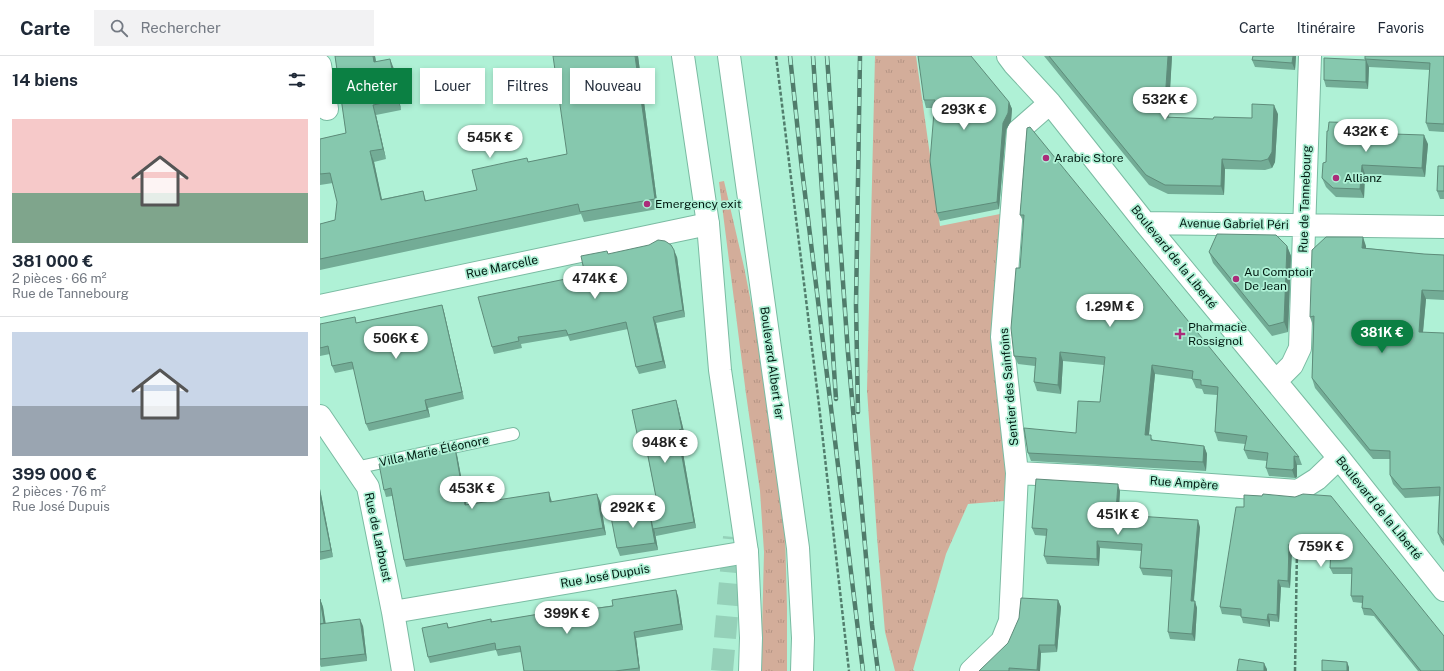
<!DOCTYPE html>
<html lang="fr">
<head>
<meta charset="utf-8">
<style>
  body { margin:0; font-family:"Public Sans",sans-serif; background:#f2f2f3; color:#1f2937; height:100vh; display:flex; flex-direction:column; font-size:15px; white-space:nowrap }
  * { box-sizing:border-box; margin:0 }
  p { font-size:13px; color:#747a83 }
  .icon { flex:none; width:22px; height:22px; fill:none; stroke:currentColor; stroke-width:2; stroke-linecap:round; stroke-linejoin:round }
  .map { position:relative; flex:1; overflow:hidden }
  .details { display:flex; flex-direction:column; background:#fff; width:320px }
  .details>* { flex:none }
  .guide { position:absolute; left:12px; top:12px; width:380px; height:36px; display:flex; gap:8px }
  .price { position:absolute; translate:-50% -34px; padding:0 9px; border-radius:14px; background:#fff; color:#222; font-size:13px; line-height:26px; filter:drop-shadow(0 1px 2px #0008) }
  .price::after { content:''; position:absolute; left:50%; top:24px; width:12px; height:9px; margin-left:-6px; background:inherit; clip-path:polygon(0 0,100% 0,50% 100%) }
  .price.current { background:#0b8043; color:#fff }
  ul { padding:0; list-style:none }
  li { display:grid; align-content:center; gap:8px; height:212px; padding:0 12px }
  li+li { border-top:1px solid #e0e1e3 }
  li span { display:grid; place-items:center; height:124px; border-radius:0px; color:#555 }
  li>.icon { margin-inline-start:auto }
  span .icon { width:72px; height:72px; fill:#fffc; stroke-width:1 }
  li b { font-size:17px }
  h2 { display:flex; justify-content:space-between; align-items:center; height:48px; padding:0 12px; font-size:17px }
  .tag { padding:0 14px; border-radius:0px; background:#fff; box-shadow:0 2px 6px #0003; font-size:14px; line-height:36px }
  .tag.current { background:#0b8043; color:#fff }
  header { display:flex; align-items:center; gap:24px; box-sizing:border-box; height:56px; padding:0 20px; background:#fff; border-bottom:1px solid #e0e1e3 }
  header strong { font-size:19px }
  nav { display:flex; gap:22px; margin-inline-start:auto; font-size:14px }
  .search { width:280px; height:36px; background:#f2f2f3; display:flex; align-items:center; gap:10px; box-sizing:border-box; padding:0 14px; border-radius:0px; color:#747a83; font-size:15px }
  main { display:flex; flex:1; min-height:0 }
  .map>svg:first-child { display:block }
  .grass { fill:url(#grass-tufts) }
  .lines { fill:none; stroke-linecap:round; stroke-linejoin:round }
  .highway-tunnel { stroke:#95d1b9; stroke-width:22; stroke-dasharray:22 11; stroke-linecap:butt }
  .lane-casing { stroke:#7abba2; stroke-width:14 }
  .street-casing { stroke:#7abba2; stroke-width:24 }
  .secondary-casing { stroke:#7abba2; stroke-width:24 }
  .path { stroke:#527e6d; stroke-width:2.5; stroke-dasharray:4 2; stroke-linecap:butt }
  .lane { stroke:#fff; stroke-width:12 }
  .street { stroke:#fff; stroke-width:22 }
  .secondary { stroke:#fff; stroke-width:22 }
  .rail-casing { stroke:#507c6b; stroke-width:4.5 }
  .rail { stroke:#aff1d6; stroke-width:3; stroke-dasharray:9; stroke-linecap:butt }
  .wall { fill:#73ac96 }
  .shaded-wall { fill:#5e8c7a }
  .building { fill:#86c8ae; stroke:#5e8c7a }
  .poi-dot { fill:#ab2c7a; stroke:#aff1d6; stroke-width:1.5 }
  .labels { text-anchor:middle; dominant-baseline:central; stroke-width:3.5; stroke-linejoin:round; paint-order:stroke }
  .poi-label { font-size:12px; fill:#021c13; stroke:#aff1d6; text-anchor:start }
  .street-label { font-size:12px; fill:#021c13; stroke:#aff1d6 }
</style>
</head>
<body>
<header>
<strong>Carte</strong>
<div class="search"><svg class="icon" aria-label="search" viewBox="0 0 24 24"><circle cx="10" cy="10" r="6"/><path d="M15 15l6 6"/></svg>Rechercher</div>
<nav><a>Carte</a><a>Itinéraire</a><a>Favoris</a></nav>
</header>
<main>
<section class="details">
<h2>14 biens<svg class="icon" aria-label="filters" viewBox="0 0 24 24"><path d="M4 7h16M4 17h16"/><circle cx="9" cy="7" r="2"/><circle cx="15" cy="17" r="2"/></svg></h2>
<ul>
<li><span style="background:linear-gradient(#f6c9c9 60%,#7fa58c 0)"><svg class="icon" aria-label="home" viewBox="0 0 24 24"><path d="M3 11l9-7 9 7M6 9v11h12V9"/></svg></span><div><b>381 000 €</b><p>2 pièces · 66 m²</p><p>Rue de Tannebourg</p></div></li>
<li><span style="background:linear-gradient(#c9d6e8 60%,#9aa5b1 0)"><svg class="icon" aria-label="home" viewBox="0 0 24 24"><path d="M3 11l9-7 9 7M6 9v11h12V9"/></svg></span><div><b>399 000 €</b><p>2 pièces · 76 m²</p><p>Rue José Dupuis</p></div></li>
</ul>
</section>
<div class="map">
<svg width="1124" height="615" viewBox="0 0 1124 615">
  <defs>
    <pattern id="grass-tufts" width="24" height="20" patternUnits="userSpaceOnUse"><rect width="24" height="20" fill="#d3ad9a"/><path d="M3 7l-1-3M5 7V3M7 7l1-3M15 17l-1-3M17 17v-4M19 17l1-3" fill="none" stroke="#b49484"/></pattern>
  </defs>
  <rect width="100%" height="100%" fill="#aff1d6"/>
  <path class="grass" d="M555 0H596L620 170 680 158 674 283 686 405 684 445 648 448 626 498 593 614 595 615H575L565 576 557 481 547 334Z
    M404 125 424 211 445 317 465 474 467 552V615H441L444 496 440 435 426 338 399 126Z"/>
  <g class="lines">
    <path class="highway-tunnel" d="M402 615 414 481"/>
    <defs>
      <path id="lane" d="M35 412 193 378"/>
      <path id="street" d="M688 0 694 8 730 47 825 167 1019 402 1124 534
        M0 9 7 53
        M825 167 1124 171
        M0 250 388 168
        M956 325 972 309 980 292 990 0
        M0 360 48 431 73 556 83 615
        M697 417 777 421 978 435 997 423 1019 402
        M73 556 427 496
        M651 615 682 585 690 565 697 417 682 281 698 75 730 47"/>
      <path id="secondary" d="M363 0 388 168 400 314 427 496 431 582 430 615
        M409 0 478 492 483 582 482 615"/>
    </defs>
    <use href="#lane" class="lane-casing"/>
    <use href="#street" class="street-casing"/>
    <use href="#secondary" class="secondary-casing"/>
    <path class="path" d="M456 0 499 349 529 615
      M975 615 977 493"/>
    <use href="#lane" class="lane"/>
    <use href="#street" class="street"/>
    <use href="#secondary" class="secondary"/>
    <defs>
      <path id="rail" d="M470 0 481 105 543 615
        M493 0 516 343
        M507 0 528 297 552 569 558 615
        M538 356 536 249 540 0"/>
    </defs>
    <use href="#rail" class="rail-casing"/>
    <use href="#rail" class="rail"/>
  </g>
  <path class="wall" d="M15 0H55L56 6 74 13 81 54 56 59 66 103 54 106 62 143 103 135 106 145 157 134 209 106 247 98 318 0 338 153 264 166 261 158 0 214V168L15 164 17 146 13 127 0 129V83L26 77Z
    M724 0H852L848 61 893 63 932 62 958 58 955 106 952 112 945 114 905 113 904 139 848 138 829 129Z
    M933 0H976L975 14 935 11 932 4Z
    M1045 0H1124V76L1109 75 1106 67 1110 14 1049 11 1048 33 1006 31 1004 24 1045 4Z
    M604 44 689 46 692 53 691 65 686 74 679 153 620 165 617 157 614 52H606Z
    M1043 67 1047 76V77L1108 88 1105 121 1045 118 1044 142 1016 141 1006 131 1002 122 1006 106Z
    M707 72 979 401 982 409H977V421L975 422 949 420 946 412 947 405 928 403 924 394 925 388 898 385 895 376 897 339 884 338 882 333 876 332 872 323 835 318 829 379 833 384 884 390 887 398 886 415 711 405 708 397 756 377 780 346 784 309 743 305 741 338 717 335 714 326 715 310 698 308 694 300 700 212 704 167 700 159Z
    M1124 110V143H1120L1117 135Z
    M967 190 971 200 968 276 952 280 893 207 889 196Z
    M1046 190V192L1104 198 1124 199V244L1106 243 1103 277H1124V490L1121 486 1118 477 1119 440 1085 442 1073 428 1070 419V403H1053L995 332 992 322 993 270 990 261Z
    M288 198 357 201 365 261 336 267 346 312 319 318 316 311 308 273 250 285 248 280 201 288 202 292 174 298 172 291 265 219Z
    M122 249 124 256 144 343 108 352 110 361 49 375 46 368 34 313 15 317 12 310 10 298 0 300V268L37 267Z
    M358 351 365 380H361L365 397H363L376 472 336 480 335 477 338 494 300 500 297 492 337 446 325 387 321 388 318 382Z
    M137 399 146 449 231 443 232 446 280 445 286 479 86 511 84 504 72 440 66 441 64 434Z
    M0 433 13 501 0 504Z
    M800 435 799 455 819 460 880 471 874 545 877 552 875 585 850 583 848 576 852 521 823 519 820 512 821 495 780 492 779 510 727 508 724 500 727 480 715 479 712 472Z
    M942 440 975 441 1124 615H1098L1054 560 1044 559 1042 552V547L1033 546 1031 540 1032 518H1013L1010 512 1011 498 972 495 970 532 961 531 959 566 950 565V571L923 567 921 560 902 558 900 551 924 451Z
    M358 540 363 574 316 582 320 615H204L201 596 178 600 176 594 110 607 108 601 127 567 129 572 171 563 172 566 219 558 220 560Z
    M0 543 3 551 5 568 43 570 47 605 1 611 0 609Z
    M738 544 741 551 737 596 721 597 720 615H659Z"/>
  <path class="shaded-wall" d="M53 0H55L58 17 54 6Z
    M315 0H318L338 153 335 143Z
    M848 0H852L848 71 844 61Z
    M973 0H976L975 14 972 7Z
    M70 3 74 13 81 54 78 44Z
    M1046 4 1049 11 1048 33 1046 26Z
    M689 46 692 53 691 65 686 74 679 153 677 146 683 67Z
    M53 49 56 59 66 103 63 93Z
    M954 49 958 58 955 106 952 112 948 103Z
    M1043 67 1047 76 1046 86 1043 77Z
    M1104 79 1108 88 1105 121 1102 112Z
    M50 95 54 106 64 154 61 144Z
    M902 103 905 113 904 139 901 130Z
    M1042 109 1045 118 1044 142 1040 133Z
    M1043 181 1046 190V201L1042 192Z
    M967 190 971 200 968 276 964 266Z
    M354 194 357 201 365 261 363 254Z
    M1102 234 1106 243 1102 285 1099 276Z
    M122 249 124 256 144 343 142 336Z
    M333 261 336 267 346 312 343 305Z
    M740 296 743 305 741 338 738 329Z
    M832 309 835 318 828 387 825 379Z
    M105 344 108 352 110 361 107 354Z
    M356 344 358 351 365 380 362 373Z
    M359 374 361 380 365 397 362 390Z
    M360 390 363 397 376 472 374 466Z
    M884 390 887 398 886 415 883 406Z
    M135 392 137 399 148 456 145 449Z
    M974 400 977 409V421L975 422 972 414Z
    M798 428 800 435 798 462 796 455Z
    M0 433 13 501 11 494 0 439Z
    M229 436 231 443 233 453 230 446Z
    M277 438 280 445 286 479 283 472Z
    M329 454 335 477 338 494 335 487Z
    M878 464 880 471 873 552 871 545Z
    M777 485 780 492 779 510 777 503Z
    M969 488 972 495 970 532 968 525Z
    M958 524 961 531 959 566 957 559Z
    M356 534 358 540 363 574 361 568Z
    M0 543 3 551 7 575 4 567Z
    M738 544 741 551 737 596 735 589Z
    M875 545 877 552 875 585 872 578Z
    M948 558 950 565V571L947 564Z
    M40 563 43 570 47 605 45 598Z
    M314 576 316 582 320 615 319 612Z
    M719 589 721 597 720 615H718L717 614Z
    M1027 606 1029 611V615H1027Z
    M944 607 947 613V615H944Z"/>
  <path class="building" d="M15 0H53L54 6 70 3 78 44 53 49 63 93 50 95 61 144 103 135 105 145 157 134 152 114 207 102 208 106 247 98 233 0H315L335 143 260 156 258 148 0 203V168L15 164 17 146 10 117 0 118V83L26 77Z
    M598 0H651L689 46 688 57 683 67 677 146 617 157 610 105 615 44H604Z
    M729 0H848L844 61 893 63 894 61 932 62V48L954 49 952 96 948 103 941 105 902 103 901 130 845 129 826 119Z
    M933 0H973L972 7 932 4Z
    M1045 0H1124V68L1106 67 1110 7 1045 3Z
    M1004 2 1046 4V26L1004 24Z
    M1009 66 1043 67V77L1104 79 1102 112 1042 109 1040 133 1013 132 1002 122 1003 107 1006 106 1007 75H1008Z
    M710 71 979 401 974 400V412L972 414 946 412 948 397 924 394 927 380 895 376 898 331 881 329V324L872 323 873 315 832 309 825 379H831V384L884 390 883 406 708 397 704 372 756 377 758 345 780 346 785 301 740 296 738 329 714 326 716 302 694 300 691 272 696 212H700L704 159H700L707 72Z
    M1118 110H1124V135H1117Z
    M897 178 956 179 967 190 964 266 949 270 889 196Z
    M1006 181H1043L1042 192 1104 198 1124 199V235L1102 234 1099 276 1124 277V485L1118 477 1120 431 1082 433 1070 419V395L1050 394 992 322 994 260 990 261 992 194Z
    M338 184 345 185 351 189 354 194 363 254 333 261 343 305 316 311 306 266 248 279 246 274 198 281 199 285 172 291 158 241 265 219 261 200 287 195 288 198 329 189Z
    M122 249 142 336 105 344 107 354 46 368 32 306 12 310 8 290 0 292V268L35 261 36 267Z
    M356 344 362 373 359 374 362 390H360L374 466 333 473 328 448 337 446 324 380 318 382 312 354Z
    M135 392 145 449 229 436 230 446 277 438 283 472 84 504 71 432 64 434 59 408Z
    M716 423 798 428 796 455H817V460L878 464 871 545H875L872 578 848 576 852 514 820 512 822 488 777 485V503L724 500 727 473 712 472Z
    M943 438 975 441 983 438 1011 440 1124 580V615H1101L1051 553 1042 552 1043 540H1031L1032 512H1010L1011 492 969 488 968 525 958 524 957 559 948 558 947 564 921 561V553L900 551 916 451H924V439L942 440Z
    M0 439 11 494 0 496Z
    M329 454 335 487 297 492 291 461Z
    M356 534 361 568 314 576 319 612 295 615H204L200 590 176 594 175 587 108 601 102 572 127 567 128 572 171 563V566L219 558 220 560 293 550 292 544Z
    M701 542 738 544 735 589H719L717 614 689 612V615H659L688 587 699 562Z
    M0 543 4 567 0 568Z
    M40 563 45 598 0 603V568Z
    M919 603 944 607V615H917Z
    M1002 604 1027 606V615H1002Z"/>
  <g class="poi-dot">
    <circle cx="726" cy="102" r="4"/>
    <circle cx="1016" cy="122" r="4"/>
    <circle cx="327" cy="148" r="4"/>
    <circle cx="916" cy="223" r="4"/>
    <path d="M858 272h4v4h4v4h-4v4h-4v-4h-4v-4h4z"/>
  </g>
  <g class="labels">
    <g class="poi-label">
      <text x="734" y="102">Arabic Store</text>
      <text x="1024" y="122">Allianz</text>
      <text x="335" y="148">Emergency exit</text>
      <text x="924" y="216">Au Comptoir<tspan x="924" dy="14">De Jean</tspan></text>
      <text x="868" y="271">Pharmacie<tspan x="868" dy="14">Rossignol</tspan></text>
    </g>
    <g class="street-label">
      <text transform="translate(985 143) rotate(-88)">Rue de Tannebourg</text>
      <text transform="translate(914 168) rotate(1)">Avenue Gabriel Péri</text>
      <text transform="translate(854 201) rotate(51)">Boulevard de la Liberté</text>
      <text transform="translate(182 211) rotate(-12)">Rue Marcelle</text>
      <text transform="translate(452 307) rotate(82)">Boulevard Albert 1er</text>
      <text transform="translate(689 331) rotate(-95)">Sentier des Sainfoins</text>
      <text transform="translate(114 395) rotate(-12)">Villa Marie Éléonore</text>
      <text transform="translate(864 427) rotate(4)">Rue Ampère</text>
      <text transform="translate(1059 452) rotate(51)">Boulevard de la Liberté</text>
      <text transform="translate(58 481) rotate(78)">Rue de Larboust</text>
      <text transform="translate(285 520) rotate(-10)">Rue José Dupuis</text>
    </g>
  </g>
</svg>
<b class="price" style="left:845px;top:65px">532K €</b>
<b class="price" style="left:644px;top:75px">293K €</b>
<b class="price" style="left:1046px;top:97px">432K €</b>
<b class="price" style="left:170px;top:103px">545K €</b>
<b class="price" style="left:275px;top:244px">474K €</b>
<b class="price" style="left:790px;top:272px">1.29M €</b>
<b class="price current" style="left:1062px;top:298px">381K €</b>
<b class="price" style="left:76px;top:304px">506K €</b>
<b class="price" style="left:345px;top:408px">948K €</b>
<b class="price" style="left:152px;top:454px">453K €</b>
<b class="price" style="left:313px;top:473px">292K €</b>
<b class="price" style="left:798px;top:480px">451K €</b>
<b class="price" style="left:1001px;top:512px">759K €</b>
<b class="price" style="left:247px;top:579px">399K €</b>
<div class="guide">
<a class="tag current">Acheter</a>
<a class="tag">Louer</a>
<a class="tag">Filtres</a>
<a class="tag">Nouveau</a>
</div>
</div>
</main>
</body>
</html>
